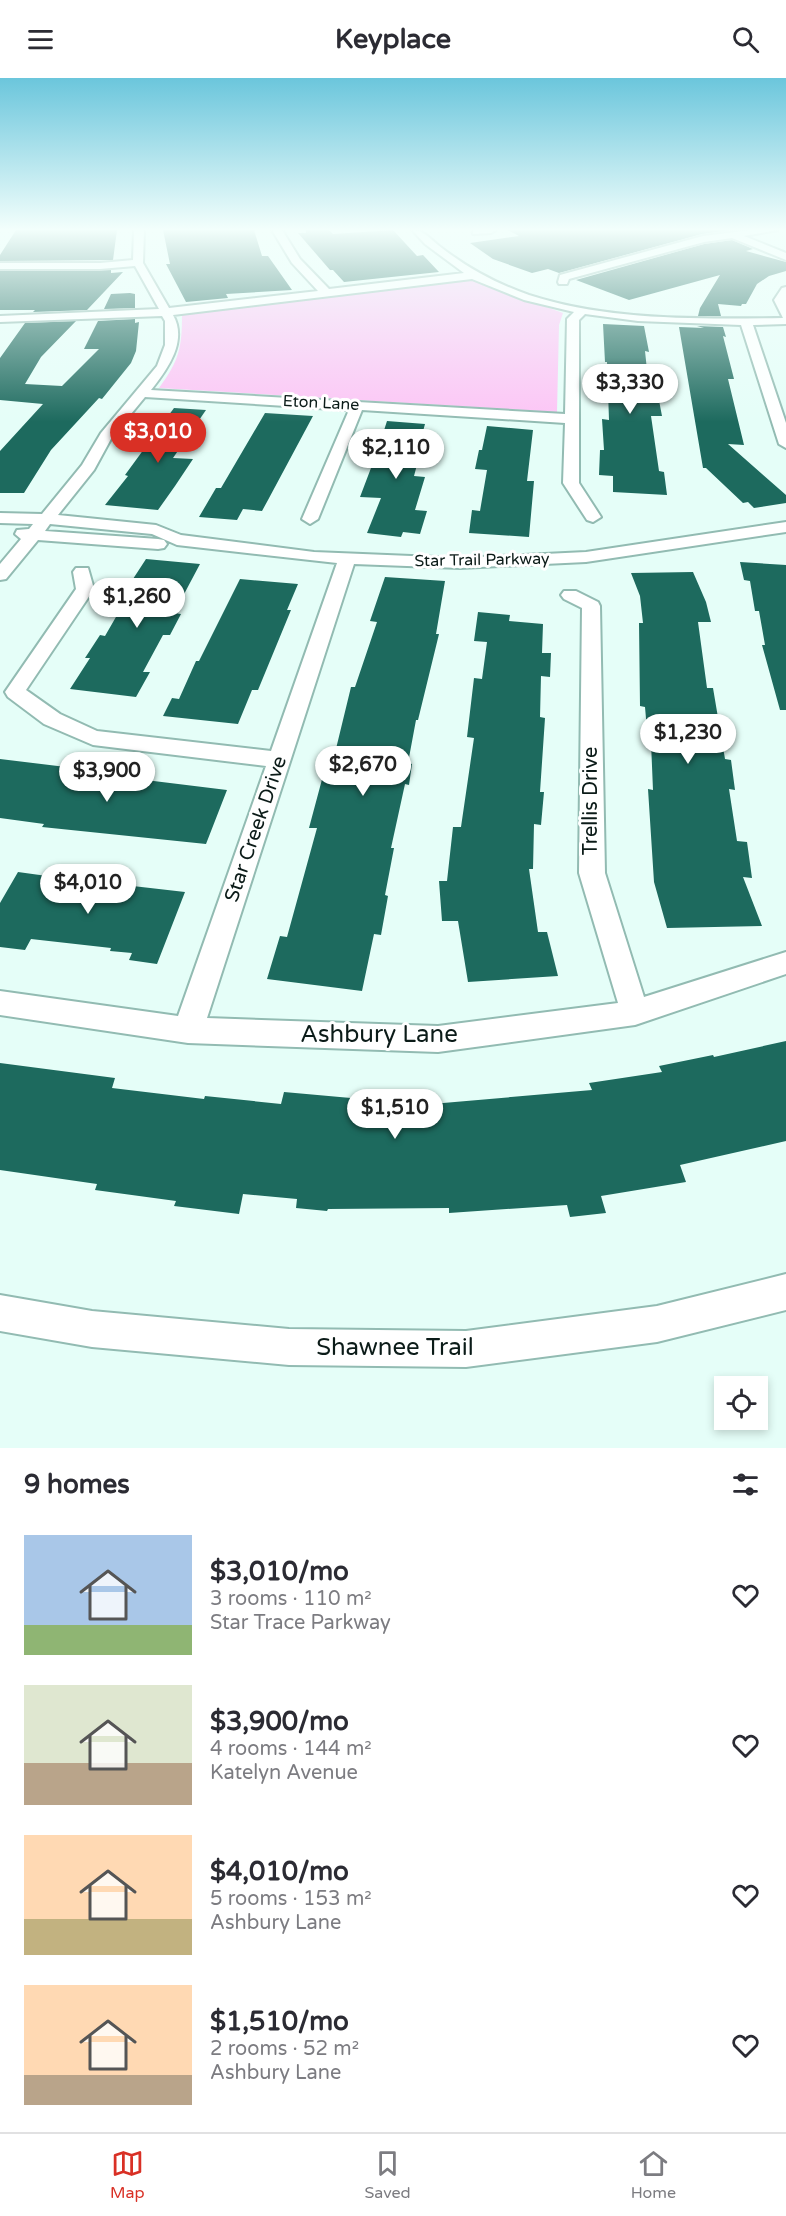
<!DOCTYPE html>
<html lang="en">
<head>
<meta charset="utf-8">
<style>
  body { margin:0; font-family:"Varela Round",sans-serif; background:#f2f2f3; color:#2b2b33; height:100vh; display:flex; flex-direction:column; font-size:22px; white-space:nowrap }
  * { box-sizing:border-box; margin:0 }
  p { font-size:20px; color:#7c7c81 }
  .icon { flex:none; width:33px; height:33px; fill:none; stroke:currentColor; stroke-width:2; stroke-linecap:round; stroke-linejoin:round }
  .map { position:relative; height:1370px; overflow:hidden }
  .details { display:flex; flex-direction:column; background:#fff; flex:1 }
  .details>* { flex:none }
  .tools { position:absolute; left:714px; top:1298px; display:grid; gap:12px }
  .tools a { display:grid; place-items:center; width:54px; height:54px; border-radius:0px; background:#fff; box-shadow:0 3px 9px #0003; font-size:30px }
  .price { position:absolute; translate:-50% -51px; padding:0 14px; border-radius:21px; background:#fff; color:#222; font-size:20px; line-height:39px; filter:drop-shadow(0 2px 3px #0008) }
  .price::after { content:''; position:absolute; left:50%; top:36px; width:18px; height:14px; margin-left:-9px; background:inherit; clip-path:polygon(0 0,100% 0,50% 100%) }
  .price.current { background:#d93025; color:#fff }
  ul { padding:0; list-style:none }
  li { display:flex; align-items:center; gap:18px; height:150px; padding:0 24px }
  li span { display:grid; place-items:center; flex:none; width:168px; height:120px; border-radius:0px; color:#555 }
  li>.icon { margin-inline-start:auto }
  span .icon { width:72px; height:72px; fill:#fffc; stroke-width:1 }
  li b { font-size:26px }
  h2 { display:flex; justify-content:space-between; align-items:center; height:72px; padding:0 24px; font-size:26px }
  header { display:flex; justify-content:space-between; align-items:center; height:78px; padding:0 24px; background:#fff; font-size:27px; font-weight:700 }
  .tabs { display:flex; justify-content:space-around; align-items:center; height:84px; border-top:2px solid #e1e1e2; background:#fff; font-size:16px; color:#7c7c81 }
  .tabs a { display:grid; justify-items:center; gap:3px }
  .tabs .current { color:#d93025 }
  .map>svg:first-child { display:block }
  .green { fill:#fcc4f5 }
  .building { fill:#1d6a5e }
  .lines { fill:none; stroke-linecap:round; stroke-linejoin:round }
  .minor-casing { stroke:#92bbb2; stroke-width:4 }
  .minor { fill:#fff; fill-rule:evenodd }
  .labels { text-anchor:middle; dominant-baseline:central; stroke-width:6; stroke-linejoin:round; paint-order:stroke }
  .far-street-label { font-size:16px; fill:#0b1b18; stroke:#fff }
  .street-label { font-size:20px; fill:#0b1b18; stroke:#fff }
  .near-street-label { font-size:24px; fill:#0b1b18; stroke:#fff }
</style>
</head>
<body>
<header><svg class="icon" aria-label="menu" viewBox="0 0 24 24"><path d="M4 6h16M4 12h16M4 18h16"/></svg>Keyplace<svg class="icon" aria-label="search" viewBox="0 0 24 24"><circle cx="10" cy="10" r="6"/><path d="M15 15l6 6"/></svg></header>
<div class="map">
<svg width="786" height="1370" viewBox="0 0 786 1370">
  <rect width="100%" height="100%" fill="#e5fef8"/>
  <path class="green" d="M468 201 563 235 559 247 557 334 159 310C179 283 182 270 182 237Z"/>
  <path class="building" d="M16 152H117L113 182 0 183V177Z
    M163 152H254L262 178H268L292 212 226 216 228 220 186 224 166 186H170Z
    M306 152H329L333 156 393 152 417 178 423 177 439 194 344 204 333 192H330L298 155H306Z
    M508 152H732L702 156 559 195 548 191 532 195 493 181 470 165 519 158Z
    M732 162 753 171 746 173 786 184V193L769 198 757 206 746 226H742L741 228 718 226 721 238H698L700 230 720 197 629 222 576 202 704 166Z
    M111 192V195L123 194 87 232 33 234 35 232H0V193Z
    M130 215 135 216V230L104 231 111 216Z
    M135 241V245L139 244 136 273 131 285 102 321 99 320 51 372 24 415H0V373L43 326 0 322V280L25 245 76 243 41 279 25 306 62 308 99 271H84L98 243Z
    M603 246 644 248 649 274 645 273 649 311 657 312 662 338H651L659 393 664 394 667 417 613 414V398L599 397 600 372H604L602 341 609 342 607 284H605Z
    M697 248 723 249 726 259 723 258 734 301H728L744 367 728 366 786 417V425L754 430 748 424 743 425 706 390H703L679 249 704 250Z
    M174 330 206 332 173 380 193 381 175 408 158 432 105 427 128 398 125 397Z
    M265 335 313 338 268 422 262 433 243 431 237 442 199 439 216 410H221Z
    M387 343 425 346 422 357H425L414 398 425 399 415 432 427 433 420 456 403 454 401 459 367 455 381 420 360 419 371 390 366 389 374 368H379Z
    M487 348 533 352 527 403H534L529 459 469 455 472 432 480 433 487 392 475 391 479 372H482Z
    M146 481 200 486 174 535 181 536 170 557H163L143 594H150L136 619 70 611 90 580H85L100 557 105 558 124 525 118 524Z
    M740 484 786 487V632H780L762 567H765L759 533H755L750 503 744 502Z
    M693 494 706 524 711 544H698L707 610H713L725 681 731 682 735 712 729 711 737 763 747 764 752 800 743 799 762 848 667 850 654 804 648 711 653 712 651 664 648 663 645 629 640 628 639 545H643L640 518 631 495Z
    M385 499 445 503 436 556H439L418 642H416L408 685 412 686 409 707 405 706 391 770H394L385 817 388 818 381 857 374 856 362 913 267 901 280 858 287 859 317 750H309L328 679H334L351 609H355L377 544 370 543Z
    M240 501 298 506 287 532H291L258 612H252L238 646 163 638 172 620 179 621 196 583H199Z
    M478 534 510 537 509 543 543 546 542 575H551L550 599 541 598 540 639 545 640 540 714H544L541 747 534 746 533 791H529L538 854H547L558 898 468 904 458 843H442L439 803H447L453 749H461L474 660 467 659 474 600 482 601 487 564 474 563Z
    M0 681 66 689 64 692 227 712 206 766 42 749 44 746 0 740Z
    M18 794 76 802 77 800 125 804 124 807 185 814 157 886 129 882 132 875 110 873 111 870 31 861 25 872 0 869V825Z
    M786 963V1063L680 1087 686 1104 601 1118 606 1135 570 1139 567 1127 449 1135V1130L328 1131 327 1133 296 1130 297 1121 243 1116 239 1136 174 1128 176 1123 95 1112 97 1106 0 1092V985L115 1000 112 1010 204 1021 205 1018 281 1026 284 1014 362 1021H420V1027L592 1012 589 1005 662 994 659 988 713 977 714 979Z"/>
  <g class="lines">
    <defs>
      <path id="minor" d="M134 152H144L143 185 169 230 318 213 292 185 272 152H282L300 181 329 211 464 195 425 166 412 152C424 152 429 160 438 167 467 190 495 205 529 217 609 243 700 241 783 240L774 222 782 210 786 209V246L753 247 786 345V370L779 366 741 247 638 243 585 236 579 242V405L601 439 593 444 587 442 563 405 565 345 362 332 318 441 310 446 302 441 349 332 145 319 112 359 94 392 58 437 156 447 181 457 314 474 460 480 586 474 786 444V454L586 484 460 490 354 486 207 940 438 948 618 925 579 795 582 530 564 521 561 517 564 513H576L598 524 600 528 605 795 644 919 786 874V896L635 947 438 974 188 965 0 937V913L178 938 266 688 93 667 44 646 8 619 5 614 76 511 73 494 76 490H88L94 511 26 612 60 636 97 653 271 673 337 485 177 467 152 456 50 446 45 453 158 461 164 462 167 466 164 470 158 471 38 462 6 501 0 502V486L21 461 15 456 17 452 29 451 33 446 0 445V435L42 436 82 387 101 355 157 288 165 267V243L162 238 0 244V238L159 231 135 188 100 191H0V185H100L133 182ZM472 201 524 222 574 234 567 241 565 336 151 312C167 292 188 263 173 237Z
        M473 152H496L491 155 473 156Z
        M751 152H778L744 158 786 175V182L732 160 704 164 569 201 567 206H559L558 204 560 197 703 158Z
        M786 1196V1232L657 1264 466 1289 289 1287 92 1269 0 1253V1217L92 1233 289 1251 466 1253 657 1228Z"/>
    </defs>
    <use href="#minor" class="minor-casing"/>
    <use href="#minor" class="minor"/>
  </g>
  <linearGradient id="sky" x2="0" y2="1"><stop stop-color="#6bc6dc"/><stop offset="0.44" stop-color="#f3fffc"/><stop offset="1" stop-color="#f3fffc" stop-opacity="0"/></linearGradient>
  <rect width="786" height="344" fill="url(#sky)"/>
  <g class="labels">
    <g class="far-street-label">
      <text transform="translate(321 325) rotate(3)">Eton Lane</text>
      <text transform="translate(482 482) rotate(-1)">Star Trail Parkway</text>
    </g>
    <g class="street-label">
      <text transform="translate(591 723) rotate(-90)">Trellis Drive</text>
      <text transform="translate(256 751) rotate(-71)">Star Creek Drive</text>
    </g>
    <g class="near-street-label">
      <text x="379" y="956">Ashbury Lane</text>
      <text x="395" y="1269">Shawnee Trail</text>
    </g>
  </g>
</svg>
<div class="tools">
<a><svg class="icon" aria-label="locate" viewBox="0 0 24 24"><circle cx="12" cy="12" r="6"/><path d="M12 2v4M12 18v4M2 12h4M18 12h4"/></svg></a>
</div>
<b class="price" style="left:630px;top:337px">$3,330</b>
<b class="price current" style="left:158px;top:386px">$3,010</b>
<b class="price" style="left:396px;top:402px">$2,110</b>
<b class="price" style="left:137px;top:551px">$1,260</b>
<b class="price" style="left:688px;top:687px">$1,230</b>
<b class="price" style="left:363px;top:719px">$2,670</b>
<b class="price" style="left:107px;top:725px">$3,900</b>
<b class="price" style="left:88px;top:837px">$4,010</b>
<b class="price" style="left:395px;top:1062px">$1,510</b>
</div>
<section class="details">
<h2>9 homes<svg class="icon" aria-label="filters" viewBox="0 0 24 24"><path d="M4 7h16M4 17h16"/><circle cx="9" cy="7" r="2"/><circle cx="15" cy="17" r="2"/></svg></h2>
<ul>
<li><span style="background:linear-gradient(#a9c7e8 75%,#8fb573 0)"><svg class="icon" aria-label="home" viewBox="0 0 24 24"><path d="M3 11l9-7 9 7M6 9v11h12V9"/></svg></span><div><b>$3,010/mo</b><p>3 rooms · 110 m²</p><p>Star Trace Parkway</p></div><svg class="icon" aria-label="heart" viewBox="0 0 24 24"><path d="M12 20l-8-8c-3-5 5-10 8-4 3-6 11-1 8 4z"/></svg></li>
<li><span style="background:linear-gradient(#dfe7d0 65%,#b9a48a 0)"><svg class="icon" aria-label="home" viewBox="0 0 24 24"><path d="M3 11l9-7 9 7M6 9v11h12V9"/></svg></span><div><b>$3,900/mo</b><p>4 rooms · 144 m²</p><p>Katelyn Avenue</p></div><svg class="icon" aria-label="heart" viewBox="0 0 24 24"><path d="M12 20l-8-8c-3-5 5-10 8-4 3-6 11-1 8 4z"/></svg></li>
<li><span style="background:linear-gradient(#ffd9b3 70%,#c2b280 0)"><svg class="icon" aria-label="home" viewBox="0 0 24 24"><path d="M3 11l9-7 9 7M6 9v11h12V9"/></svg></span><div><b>$4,010/mo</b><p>5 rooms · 153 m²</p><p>Ashbury Lane</p></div><svg class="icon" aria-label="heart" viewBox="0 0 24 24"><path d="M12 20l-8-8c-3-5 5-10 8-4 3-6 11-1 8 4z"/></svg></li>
<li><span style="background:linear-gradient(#ffd9b3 75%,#b9a48a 0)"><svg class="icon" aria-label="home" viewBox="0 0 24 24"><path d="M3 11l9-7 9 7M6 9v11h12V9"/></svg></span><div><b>$1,510/mo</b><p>2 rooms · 52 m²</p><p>Ashbury Lane</p></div><svg class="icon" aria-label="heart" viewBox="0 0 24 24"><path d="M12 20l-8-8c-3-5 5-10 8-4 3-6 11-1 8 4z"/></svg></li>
</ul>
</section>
<nav class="tabs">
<a class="current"><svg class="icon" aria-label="map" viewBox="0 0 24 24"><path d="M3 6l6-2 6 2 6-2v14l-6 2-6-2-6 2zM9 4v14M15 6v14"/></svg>Map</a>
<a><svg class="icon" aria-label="saved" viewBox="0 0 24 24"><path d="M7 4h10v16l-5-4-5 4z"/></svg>Saved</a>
<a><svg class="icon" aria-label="home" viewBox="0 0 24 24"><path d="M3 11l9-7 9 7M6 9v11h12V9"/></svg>Home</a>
</nav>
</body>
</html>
